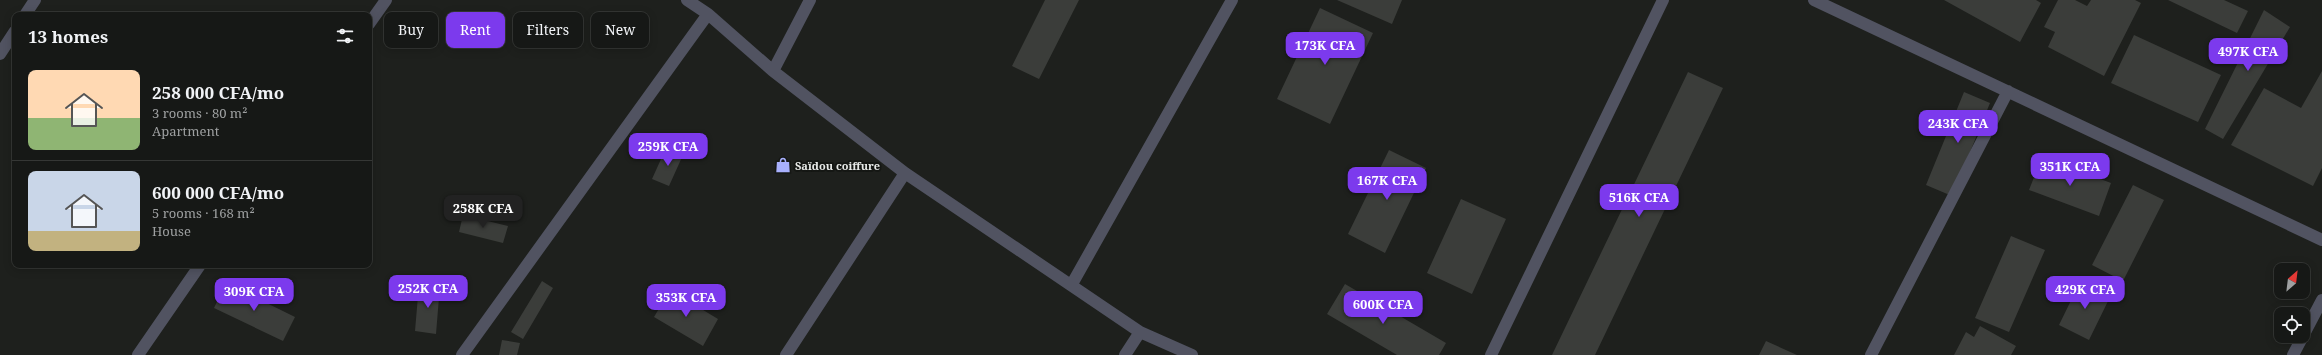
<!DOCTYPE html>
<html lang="en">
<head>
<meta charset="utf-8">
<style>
  body { margin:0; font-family:"Noto Serif",serif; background:#232523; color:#f1f3f6; height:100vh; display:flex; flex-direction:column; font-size:15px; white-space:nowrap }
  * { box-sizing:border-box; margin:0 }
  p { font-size:13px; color:#9ea0a1 }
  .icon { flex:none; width:22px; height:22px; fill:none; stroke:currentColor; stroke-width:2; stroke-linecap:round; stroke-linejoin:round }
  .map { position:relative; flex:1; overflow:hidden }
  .sheet { position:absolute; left:12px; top:12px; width:360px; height:256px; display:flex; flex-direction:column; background:#161816; border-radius:8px; box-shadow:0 2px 10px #0003,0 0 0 1px #353735 }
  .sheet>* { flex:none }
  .top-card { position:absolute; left:384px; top:12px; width:380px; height:36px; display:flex; gap:8px }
  .needle { width:26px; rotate:28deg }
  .controls { position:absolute; left:2274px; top:263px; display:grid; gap:8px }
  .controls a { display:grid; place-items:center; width:36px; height:36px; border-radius:8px; background:#161816; box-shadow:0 2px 10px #0003,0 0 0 1px #353735; font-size:20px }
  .price { position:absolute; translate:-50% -34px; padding:0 9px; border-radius:8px; background:#7c3aed; color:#fff; font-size:13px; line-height:26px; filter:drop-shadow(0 1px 2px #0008) }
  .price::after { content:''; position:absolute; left:50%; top:24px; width:12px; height:9px; margin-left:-6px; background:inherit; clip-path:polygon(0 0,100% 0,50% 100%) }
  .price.selected { background:#222; color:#fff }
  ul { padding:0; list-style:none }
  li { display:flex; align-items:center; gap:12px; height:100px; padding:0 16px }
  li+li { border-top:1px solid #353735 }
  li span { display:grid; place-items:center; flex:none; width:112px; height:80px; border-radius:8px; color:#555 }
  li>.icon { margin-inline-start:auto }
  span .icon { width:48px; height:48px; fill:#fffc; stroke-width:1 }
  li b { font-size:17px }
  h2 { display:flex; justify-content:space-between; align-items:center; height:48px; padding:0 16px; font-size:17px }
  .chip { padding:0 14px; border-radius:8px; background:#161816; box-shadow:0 2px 10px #0003,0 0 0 1px #353735; font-size:14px; line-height:36px }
  .chip.selected { background:#7c3aed; color:#fff }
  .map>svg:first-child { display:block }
  .building { fill:#3b3d3a }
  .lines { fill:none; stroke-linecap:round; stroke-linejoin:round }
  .minor { stroke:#515361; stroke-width:12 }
  .labels { text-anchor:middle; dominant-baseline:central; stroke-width:4; stroke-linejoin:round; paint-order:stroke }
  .poi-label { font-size:11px; font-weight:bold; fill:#e8eae8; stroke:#151714; text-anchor:start }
</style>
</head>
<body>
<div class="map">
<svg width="2322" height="355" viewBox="0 0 2322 355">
  <rect width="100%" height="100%" fill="#1e201d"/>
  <path class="building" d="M1045 0H1079L1039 79 1012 66Z
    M1337 0H1402L1392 24Z
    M1944 0H2036L2041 3 2020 42Z
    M2058 0H2075L2087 6 2091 0H2135L2141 3 2104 76 2048 47 2055 32 2044 27Z
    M2168 0H2224L2248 11 2237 33Z
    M1320 8 1373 33 1330 124 1277 99Z
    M2264 10 2290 27 2223 139 2205 129Z
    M2134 35 2221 75 2198 122 2111 83Z
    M2322 71V168L2313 186 2231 145 2264 88 2301 108Z
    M1688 72 1723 88 1595 355H1552Z
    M1964 92 1990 103 1952 196 1926 185Z
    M666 148 683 155 669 186 652 179Z
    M1389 150 1426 168 1385 253 1348 234Z
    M2042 157 2111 183 2099 216 2029 190Z
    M2133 185 2164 200 2123 281 2092 265Z
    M1461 199 1506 219 1472 294 1427 273Z
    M463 215 508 226 503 243 459 232Z
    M2011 236 2045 250 2009 332 1975 318Z
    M2081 280 2111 295 2089 340 2059 325Z
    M542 281 553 288 523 339 511 332Z
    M226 283 295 317 283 341 214 308Z
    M419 284 440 285 436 334 415 331Z
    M1345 284 1446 343 1439 355H1397L1327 314Z
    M670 290 718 319 703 346 654 317Z
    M1980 326 2016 346 2011 355H1954L1966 332 1974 337Z
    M502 340 520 343 517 355H499Z
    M1766 341 1797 355H1759Z"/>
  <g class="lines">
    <path class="minor" d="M687 0 708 14 773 71 905 173 1140 332 1192 355
      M1814 0 2322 240
      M25 15 35 0
      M369 24 386 0
      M0 54 15 31
      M773 71 810 0
      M1072 284 1232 0
      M138 355 200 265
      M462 355 708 14
      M786 355 905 173
      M1125 355 1140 332
      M1491 355 1663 0
      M1871 355 2008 91
      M2293 355 2322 300"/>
  </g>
  <defs>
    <symbol id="shop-bare" viewBox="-9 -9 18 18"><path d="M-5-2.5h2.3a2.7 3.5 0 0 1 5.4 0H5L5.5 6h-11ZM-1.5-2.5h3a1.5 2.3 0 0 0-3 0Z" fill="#a8b0fc" stroke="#151714" stroke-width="2.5" paint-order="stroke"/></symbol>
  </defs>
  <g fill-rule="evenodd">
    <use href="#shop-bare" x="772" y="154" width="22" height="22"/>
  </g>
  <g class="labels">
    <g class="poi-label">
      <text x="795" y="165">Saïdou coiffure</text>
    </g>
  </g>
</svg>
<div class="controls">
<a><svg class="needle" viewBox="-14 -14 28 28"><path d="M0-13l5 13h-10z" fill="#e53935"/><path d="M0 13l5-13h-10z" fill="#9ea0a1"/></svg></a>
<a><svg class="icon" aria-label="locate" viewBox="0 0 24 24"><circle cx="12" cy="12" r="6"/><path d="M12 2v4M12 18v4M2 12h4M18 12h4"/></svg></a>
</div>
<b class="price" style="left:1325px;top:66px">173K CFA</b>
<b class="price" style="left:2248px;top:72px">497K CFA</b>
<b class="price" style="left:1958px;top:144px">243K CFA</b>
<b class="price" style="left:668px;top:167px">259K CFA</b>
<b class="price" style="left:2070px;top:187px">351K CFA</b>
<b class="price" style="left:1387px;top:201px">167K CFA</b>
<b class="price" style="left:1639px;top:218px">516K CFA</b>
<b class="price selected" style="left:483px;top:229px">258K CFA</b>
<b class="price" style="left:428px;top:309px">252K CFA</b>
<b class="price" style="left:2085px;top:310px">429K CFA</b>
<b class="price" style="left:254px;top:312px">309K CFA</b>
<b class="price" style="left:686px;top:318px">353K CFA</b>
<b class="price" style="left:1383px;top:325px">600K CFA</b>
<div class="top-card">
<a class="chip">Buy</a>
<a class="chip selected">Rent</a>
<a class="chip">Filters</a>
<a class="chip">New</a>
</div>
<section class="sheet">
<h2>13 homes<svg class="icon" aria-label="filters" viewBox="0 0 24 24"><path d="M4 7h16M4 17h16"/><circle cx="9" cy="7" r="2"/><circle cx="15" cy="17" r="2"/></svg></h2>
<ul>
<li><span style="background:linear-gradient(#ffd9b3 60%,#8fb573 0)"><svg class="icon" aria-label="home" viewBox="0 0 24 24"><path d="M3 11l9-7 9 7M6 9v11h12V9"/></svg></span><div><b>258 000 CFA/mo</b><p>3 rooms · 80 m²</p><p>Apartment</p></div></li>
<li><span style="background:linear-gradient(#c9d6e8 75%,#c2b280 0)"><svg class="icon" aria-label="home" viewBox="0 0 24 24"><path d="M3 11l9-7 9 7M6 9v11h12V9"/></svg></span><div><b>600 000 CFA/mo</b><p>5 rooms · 168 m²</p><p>House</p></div></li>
</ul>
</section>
</div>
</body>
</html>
